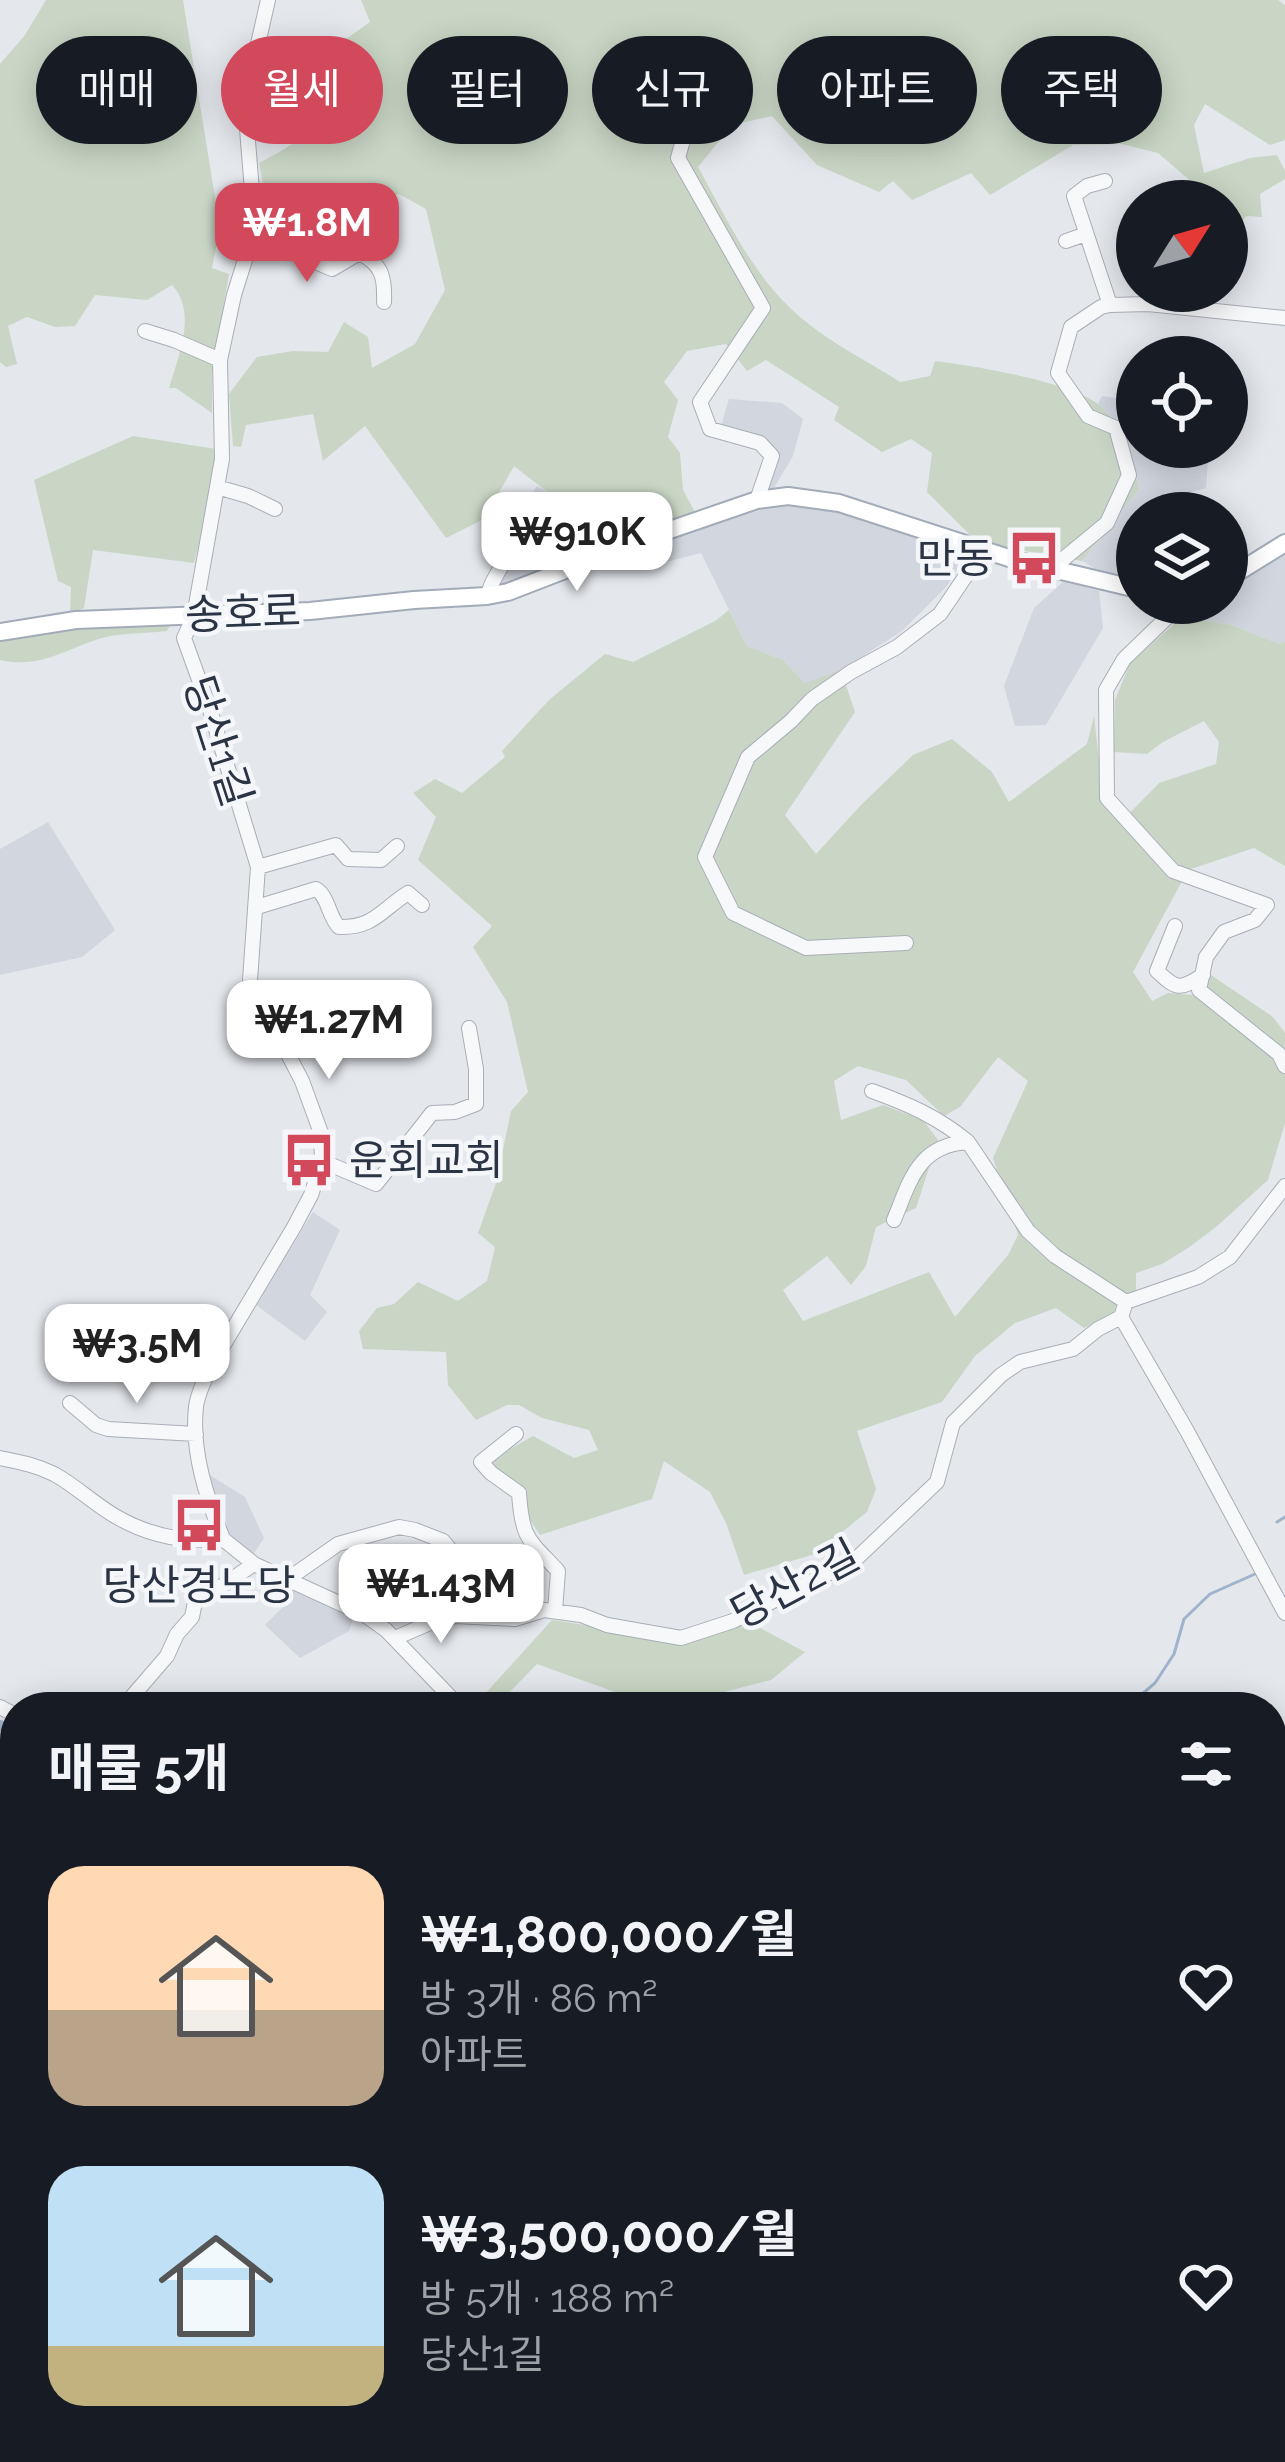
<!DOCTYPE html>
<html lang="ko">
<head>
<meta charset="utf-8">
<style>
  body { margin:0; font-family:Raleway,"Noto Sans KR",sans-serif; background:#20242c; color:#f1f3f6; height:100vh; display:flex; flex-direction:column; font-size:45px; white-space:nowrap }
  * { box-sizing:border-box; margin:0 }
  p { font-size:39px; color:#9ea1a6 }
  .icon { flex:none; width:66px; height:66px; fill:none; stroke:currentColor; stroke-width:2; stroke-linecap:round; stroke-linejoin:round }
  .map { position:relative; flex:1; overflow:hidden }
  .sheet { position:absolute; left:0px; top:1692px; width:1287px; height:771px; display:flex; flex-direction:column; background:#171b24; border-radius:48px 48px 0 0; box-shadow:0 6px 30px #0003 }
  .sheet>* { flex:none }
  .hud { position:absolute; left:36px; top:36px; width:1215px; height:108px; display:flex; gap:24px }
  .needle { width:78px; rotate:53deg }
  .controls { position:absolute; left:1116px; top:180px; display:grid; gap:24px }
  .controls a { display:grid; place-items:center; width:132px; height:132px; border-radius:50%; background:#171b24; box-shadow:0 6px 30px #0003; font-size:60px }
  .price { position:absolute; translate:-50% -102px; padding:0 27px; border-radius:24px; background:#fff; color:#222; font-size:39px; line-height:78px; filter:drop-shadow(0 3px 6px #0008) }
  .price::after { content:''; position:absolute; left:50%; top:72px; width:36px; height:27px; margin-left:-18px; background:inherit; clip-path:polygon(0 0,100% 0,50% 100%) }
  .price.selected { background:#d1495b; color:#fff }
  ul { padding:0; list-style:none }
  li { display:flex; align-items:center; gap:36px; height:300px; padding:0 48px }
  li span { display:grid; place-items:center; flex:none; width:336px; height:240px; border-radius:36px; color:#555 }
  li>.icon { margin-inline-start:auto }
  span .icon { width:144px; height:144px; fill:#fffc; stroke-width:1 }
  li b { font-size:51px }
  h2 { display:flex; justify-content:space-between; align-items:center; height:144px; padding:0 48px; font-size:51px }
  .chip { padding:0 42px; border-radius:54px; background:#171b24; box-shadow:0 6px 30px #0003; font-size:42px; line-height:108px }
  .chip.selected { background:#d1495b; color:#fff }
  .map>svg:first-child { display:block }
  .built { fill:#d2d6de }
  .green { fill:#c9d6c5; fill-rule:evenodd }
  .water { fill:#9fb4cc }
  .lines { fill:none; stroke-linecap:round; stroke-linejoin:round }
  .stream { stroke:#9fb4cc; stroke-width:3 }
  .canal { stroke:#9fb4cc; stroke-width:10 }
  .minor-casing { stroke:#a9aeb7; stroke-width:16 }
  .major-casing { stroke:#a3abb8; stroke-width:20 }
  .minor { stroke:#f7f8fa; stroke-width:14 }
  .major { stroke:#fff; stroke-width:16 }
  .labels { text-anchor:middle; dominant-baseline:central; stroke-width:9; stroke-linejoin:round; paint-order:stroke }
  .poi-label { font-size:42px; fill:#2b3445; stroke:#f4f6f9; text-anchor:end }
  .street-label { font-size:42px; fill:#2b3445; stroke:#f4f6f9 }
</style>
</head>
<body>
<div class="map">
<svg width="1285" height="2462" viewBox="0 0 1285 2462">
  <rect width="100%" height="100%" fill="#e4e7ec"/>
  <path class="built" d="M1102 396 1137 401V447H1209L1206 488 1161 500 1175 513H1137V581L1107 576 1082 561 1139 489 1129 449 1098 404Z
    M729 399 782 403 803 419 793 456 771 493 751 496 770 446 718 436Z
    M537 486 550 494 633 519 639 531 498 589 496 584 528 527 527 500Z
    M790 501 858 517 969 549 947 586 902 631 841 670 806 684 783 660 747 646 701 553 635 570 620 562 692 531Z
    M1285 549V642L1280 644 1231 625 1182 617 1190 603H1227V582Z
    M1064 581 1099 591 1103 628 1046 725 1015 726 1004 686 1034 608Z
    M48 822 115 930 82 957 0 975V849Z
    M313 1212 340 1230 310 1295 327 1312 305 1341 256 1305Z
    M208 1474 245 1497 264 1538 253 1555 230 1535 215 1506Z
    M292 1589 353 1619 349 1631 300 1658 265 1625 287 1603Z"/>
  <path class="green" d="M46 0H183L220 228 212 268 229 274 212 374V413L176 388H169C178 357 198 312 172 285L147 300 95 295 75 326 55 327 27 317 8 326 17 364 6 367 0 362V64L25 35Z
    M361 0H1278L1285 5V140L1270 145 1205 104 1194 125 1204 173 1250 158 1277 155 1285 171V179L1260 194 1262 217 1247 216 1227 235V201H1199L1201 190 1158 153 1122 144 1073 145 990 195 971 173 912 200 893 181 879 192 817 165 772 116 732 125 698 167C728 221 755 281 805 321 833 344 869 362 900 382L930 376 935 361C969 365 1074 382 1099 405 1122 426 1132 459 1139 489L1082 561 997 546 969 534 927 492 932 453 911 439 882 452 834 420 839 407 766 360 747 371 726 344 687 351 664 382 678 400 668 437 680 453 683 490 695 512 639 531 633 519 550 494 514 466 484 519 446 538 365 426 323 461 313 414 246 425 241 447 233 446 229 394 257 357 293 351 328 352 344 322 368 337 372 368 415 344 445 290 426 209 399 194 366 202 382 238 348 236 308 223 284 233 272 232 259 163C308 138 315 129 332 77L319 58 370 22Z
    M133 436 216 449 218 471 194 563 93 550 84 608 70 615 71 587 58 581 34 480Z
    M729 610 747 646 783 660 805 683 841 670 855 712 785 815 816 854 861 805 913 755 952 739 992 772 1009 802 1087 744 1094 716 1104 804 1121 822 1159 783 1216 764 1219 742 1204 721 1163 742 1147 754 1114 752 1115 700 1130 663 1182 617 1231 625 1280 644 1285 642V866L1254 848 1188 870 1133 972 1152 1001 1168 993 1192 995 1208 973 1273 1017 1285 1033V1123L1268 1180 1216 1227 1188 1248 1162 1264 1136 1273V1294L1116 1306 1113 1315 1084 1328 1056 1308 1015 1323 975 1356 942 1402 857 1431 876 1489 867 1512 815 1554 744 1575 726 1523 710 1492 664 1461 652 1499 540 1535 491 1460 533 1436 574 1458 598 1450 589 1430 542 1418 519 1405H507L476 1420 448 1385 446 1352 363 1349 359 1331 377 1308 394 1304 418 1282 458 1301 487 1281 495 1247 478 1233 496 1183 511 1111 528 1092 507 1002 473 947 492 926 418 860 436 817 413 793 435 779 462 793 505 757 502 751 549 700 605 654 633 662 715 621ZM998 1057 1028 1081 993 1158 1018 1235 1008 1255 955 1317 929 1272 803 1321 783 1290 827 1256 851 1285 866 1266 876 1227 916 1208 938 1140 923 1120 883 1105 841 1120 834 1081 858 1066 906 1080 944 1116 960 1107Z
    M171 623 167 631C149 633 128 633 110 636 70 645 44 670 0 660V638L55 630Z
    M552 1620 690 1641 749 1622 805 1652 771 1680 716 1694 623 1695 537 1664 495 1707H473Z
    M1285 1812V2037L1274 2073 1272 1825Z
    M1277 2317 1285 2323V2462H1141L1144 2455 1157 2448H1272V2318Z"/>
  <path class="water" d="M1284 2348 1285 2462H1232L1238 2448H1272V2364Z"/>
  <g class="lines">
    <path class="stream" d="M1277 1522 1285 1517
      M1127 1707 1155 1683 1174 1654 1184 1619 1210 1594 1255 1574
      M0 2399 15 2385"/>
    <path class="canal" d="M292 1707 302 1703 322 1707
      M0 1725 15 1733
      M815 2462 817 2448"/>
    <defs>
      <path id="minor" d="M686 129 678 158 763 308 700 402 710 429 760 443 772 456 757 500
        M1105 181 1087 186 1074 196 1110 305
        M255 228 304 257 332 269 359 253C382 264 385 277 384 302
        M1066 241 1086 234
        M145 331 174 340 220 360
        M217 487 248 496 275 509
        M1050 570 1107 523 1129 475 1116 428 1088 416 1058 373 1071 327 1101 307 1110 305 1148 304 1285 318
        M487 596 492 583 524 525V505
        M1182 603 1124 659 1106 690 1107 798 1173 871 1267 905 1255 920 1224 932 1206 957 1199 990 1279 1054 1285 1066
        M258 867 336 845 348 859 381 860 397 846
        M257 907 316 889C329 897 328 916 339 927 374 928 381 910 408 893L422 905
        M1175 926 1157 971C1177 990 1180 990 1203 975
        M906 943 806 948 733 913 705 857 748 757 791 721 812 699 851 672 897 647 940 614 965 577 977 548
        M278 1039 373 1027 416 1007
        M872 1091C908 1104 938 1117 968 1142
        M322 1161 376 1184 432 1113 455 1112 476 1104V1069L469 1028
        M894 1220C910 1181 918 1145 968 1142L1028 1231 1055 1256 1126 1302
        M1126 1302 1198 1277 1230 1257 1285 1186
        M1121 1317 1187 1431 1285 1613
        M70 1403 96 1425 108 1429 196 1434
        M516 1434 481 1462 491 1473 519 1493C522 1539 528 1539 558 1571L555 1611
        M0 1458C19 1462 36 1465 54 1474 76 1486 94 1504 115 1516 149 1536 185 1543 223 1539L254 1564 365 1615 386 1630 460 1707
        M223 1539C207 1498 191 1452 196 1407 197 1395 204 1383 208 1371L294 1227 311 1195 322 1161 321 1133 302 1081 288 1054 278 1039 265 1030 255 1012 250 980 258 867 211 713 184 638 194 616 222 459 220 360 234 295 255 228 247 129 255 57 268 0
        M288 1579 338 1544 399 1527 415 1530 443 1541 461 1563 472 1581 483 1617
        M395 1638 430 1623 455 1616 515 1619 544 1610 581 1615 607 1625 681 1638 733 1621 855 1560 937 1482 953 1423 1001 1375 1020 1362 1073 1349 1098 1329 1121 1317 1126 1302
        M0 1707 15 1715
        M123 1707 167 1656 177 1634 192 1617 196 1597 222 1586 254 1564
        M1272 1773 1285 1765
        M1272 2145 1285 2132
        M0 2217 15 2208
        M1272 2295 1285 2310
        M844 2448V2462
        M240 2462 244 2448
        M906 2462 942 2449 957 2462"/>
      <path id="major" d="M1227 579 1285 543
        M0 632 76 620 310 611 414 600 487 596 508 592 661 533 757 500 788 496 839 503 1015 560 1137 589"/>
    </defs>
    <use href="#minor" class="minor-casing"/>
    <use href="#major" class="major-casing"/>
    <use href="#minor" class="minor"/>
    <use href="#major" class="major"/>
  </g>
  <defs>
    <symbol id="bus-bare" viewBox="-9 -9 18 18"><path d="M-5-6H5V4H4V6H2V4H-2V6H-4V4H-5ZM-3.5-4V0h7V-4ZM-3.5 1.2v1.5H-2V1.2ZM2 1.2v1.5H3.5V1.2Z" fill="#d1495b" stroke="#f4f6f9" stroke-width="2.5" paint-order="stroke"/></symbol>
  </defs>
  <g fill-rule="evenodd">
    <use href="#bus-bare" x="996" y="520" width="76" height="76"/>
    <use href="#bus-bare" x="271" y="1122" width="76" height="76"/>
    <use href="#bus-bare" x="161" y="1487" width="76" height="76"/>
  </g>
  <g class="labels">
    <g class="poi-label">
      <text x="994" y="558">만동</text>
      <text x="349" y="1160" text-anchor="start">운회교회</text>
      <text x="199" y="1585" text-anchor="middle">당산경노당</text>
    </g>
    <g class="street-label">
      <text transform="translate(243 613) rotate(-2)">송호로</text>
      <text transform="translate(218 741) rotate(72)">당산1길</text>
      <text transform="translate(795 1584) rotate(-28)">당산2길</text>
    </g>
  </g>
</svg>
<div class="controls">
<a><svg class="needle" viewBox="-14 -14 28 28"><path d="M0-13l5 13h-10z" fill="#e53935"/><path d="M0 13l5-13h-10z" fill="#9ea1a6"/></svg></a>
<a><svg class="icon" aria-label="locate" viewBox="0 0 24 24"><circle cx="12" cy="12" r="6"/><path d="M12 2v4M12 18v4M2 12h4M18 12h4"/></svg></a>
<a><svg class="icon" aria-label="layers" viewBox="0 0 24 24"><path d="M12 4l9 5-9 5-9-5zM3 14l9 5 9-5"/></svg></a>
</div>
<b class="price selected" style="left:307px;top:285px">₩1.8M</b>
<b class="price" style="left:577px;top:594px">₩910K</b>
<b class="price" style="left:329px;top:1082px">₩1.27M</b>
<b class="price" style="left:137px;top:1406px">₩3.5M</b>
<b class="price" style="left:441px;top:1646px">₩1.43M</b>
<div class="hud">
<a class="chip">매매</a>
<a class="chip selected">월세</a>
<a class="chip">필터</a>
<a class="chip">신규</a>
<a class="chip">아파트</a>
<a class="chip">주택</a>
</div>
<section class="sheet">
<h2>매물 5개<svg class="icon" aria-label="filters" viewBox="0 0 24 24"><path d="M4 7h16M4 17h16"/><circle cx="9" cy="7" r="2"/><circle cx="15" cy="17" r="2"/></svg></h2>
<ul>
<li><span style="background:linear-gradient(#ffd9b3 60%,#b9a48a 0)"><svg class="icon" aria-label="home" viewBox="0 0 24 24"><path d="M3 11l9-7 9 7M6 9v11h12V9"/></svg></span><div><b>₩1,800,000/월</b><p>방 3개 · 86 m²</p><p>아파트</p></div><svg class="icon" aria-label="heart" viewBox="0 0 24 24"><path d="M12 20l-8-8c-3-5 5-10 8-4 3-6 11-1 8 4z"/></svg></li>
<li><span style="background:linear-gradient(#bfe0f5 75%,#c2b280 0)"><svg class="icon" aria-label="home" viewBox="0 0 24 24"><path d="M3 11l9-7 9 7M6 9v11h12V9"/></svg></span><div><b>₩3,500,000/월</b><p>방 5개 · 188 m²</p><p>당산1길</p></div><svg class="icon" aria-label="heart" viewBox="0 0 24 24"><path d="M12 20l-8-8c-3-5 5-10 8-4 3-6 11-1 8 4z"/></svg></li>
</ul>
</section>
</div>
</body>
</html>
